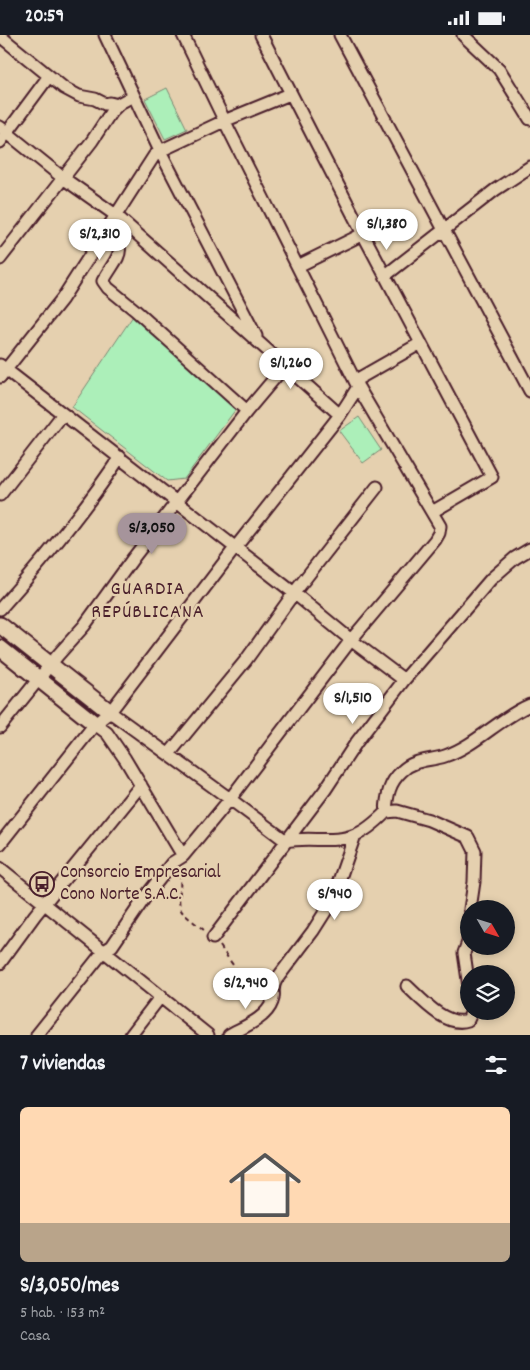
<!DOCTYPE html>
<html lang="es">
<head>
<meta charset="utf-8">
<style>
  body { margin:0; font-family:Dekko,sans-serif; background:#242831; color:#f1f3f6; height:100vh; display:flex; flex-direction:column; font-size:19px; white-space:nowrap }
  * { box-sizing:border-box; margin:0 }
  p { font-size:16px; color:#9ea1a6 }
  .icon { flex:none; width:28px; height:28px; fill:none; stroke:currentColor; stroke-width:2; stroke-linecap:round; stroke-linejoin:round }
  .map { position:relative; height:1000px; overflow:hidden }
  .sheet { display:flex; flex-direction:column; background:#171b24; flex:1 }
  .sheet>* { flex:none }
  .needle { width:32px; rotate:129deg }
  .buttons { position:absolute; left:460px; top:865px; display:grid; gap:10px }
  .buttons a { display:grid; place-items:center; width:55px; height:55px; border-radius:50%; background:#171b24; box-shadow:0 2px 8px #0003; font-size:25px }
  .price { position:absolute; translate:-50% -42px; padding:0 11px; border-radius:18px; background:#fff; color:#222; font-size:16px; line-height:32px; filter:drop-shadow(0 1px 2px #0008) }
  .price::after { content:''; position:absolute; left:50%; top:30px; width:15px; height:11px; margin-left:-8px; background:inherit; clip-path:polygon(0 0,100% 0,50% 100%) }
  .price.active { background:#a6949b; color:#111 }
  ul { padding:0; list-style:none }
  li { display:grid; align-content:center; gap:10px; height:265px; padding:0 20px }
  li+li { border-top:1px solid #363941 }
  li span { display:grid; place-items:center; height:155px; border-radius:8px; color:#555 }
  li>.icon { margin-inline-start:auto }
  span .icon { width:90px; height:90px; fill:#fffc; stroke-width:1 }
  li b { font-size:21px }
  h2 { display:flex; justify-content:space-between; align-items:center; height:60px; padding:0 20px; font-size:21px }
  .status { display:flex; justify-content:space-between; align-items:center; height:35px; padding:0 25px; background:#171b24; direction:ltr }
  .status svg { height:14px; fill:currentColor }
  .map>svg:first-child { display:block }
  .green { fill:#acefb9; stroke:#7b8772 }
  .lines { fill:none; stroke-linecap:round; stroke-linejoin:round }
  .street-casing { stroke:#4a1f2b; stroke-width:15 }
  .secondary-casing { stroke:#4a1f2b; stroke-width:19 }
  .path { stroke:#4a1f2b; stroke-width:2; stroke-dasharray:5 4; stroke-linecap:butt }
  .street { stroke:#e5d0af; stroke-width:11 }
  .secondary { stroke:#e5d0af; stroke-width:15 }
  .labels { text-anchor:middle; dominant-baseline:central; stroke-width:5; stroke-linejoin:round; paint-order:stroke }
  .poi-label { font-size:19px; fill:#4a1f2b; stroke:#e5d0af; text-anchor:start }
  .neighbourhood-label { font-size:20px; letter-spacing:1px; fill:#4a1f2b; stroke:#e5d0af }
</style>
</head>
<body>
<div class="status"><b>20:59</b><svg viewBox="0 0 49 12"><path d="M0 12V9h3v3zM5 12V6h3v6zM10 12V3h3v9zM15 12V0h3v12zM26 1h20v11H26zM47 4h2v5h-2z"/></svg></div>
<div class="map">
<svg width="530" height="1000" viewBox="0 0 530 1000">
  <rect width="100%" height="100%" fill="#e5d0af"/>
  <filter id="ink" filterUnits="userSpaceOnUse"><feTurbulence type="fractalNoise" baseFrequency=".02" numOctaves="2"/><feDisplacementMap in="SourceGraphic" scale="10" xChannelSelector="R" yChannelSelector="G"/><feConvolveMatrix kernelMatrix="1 2 1 2 8 2 1 2 1" color-interpolation-filters="sRGB"/></filter>
  <g filter="url(#ink)">
    <path class="green" d="M167 53 187 94 165 104 145 64Z
      M133 281 236 374 184 444 167 446 72 372Z
      M359 382 381 415 363 428 339 396Z"/>
    <g class="lines">
      <defs>
        <path id="street" d="M105 0 160 116 256 301
          M261 0 363 199 492 442 432 477
          M340 0 530 356
          M463 0 499 34 530 84
          M0 1 64 53 79 61 95 64 105 69 110 68 118 70
          M0 92 63 143 117 181 340 380
          M0 107 49 41
          M113 187C124 224 121 215 103 246L108 253 135 275 247 376
          M0 224 92 106 111 77 120 68 133 61
          M298 231 363 199
          M386 240 495 155 530 132
          M0 330 294 558 351 605 404 645
          M0 342 62 264 154 121 160 116 224 86 290 59
          M356 345 421 308
          M0 460 63 379
          M0 574C43 526 84 476 120 422
          M110 677 230 764 286 806C308 801 334 809 355 800 366 796 378 785 386 777 387 760 389 748 402 736 414 724 430 726 445 721 477 710 499 683 530 670
          M95 689 107 698 125 724 183 821
          M0 692 58 620 84 591 134 522 247 376 284 332
          M169 719 246 625 294 558 377 452
          M386 777 397 776 429 785 468 802 475 816 474 847 470 874
          M0 809 95 689 110 677 235 513 340 380 358 352
          M0 833 208 1000
          M469 883 468 907 464 918 469 952
          M213 903 325 755 356 708 404 645 491 544 515 523 530 514
          M0 928 35 880 141 750
          M407 951C421 964 446 993 468 985L472 976
          M37 1000 103 917 112 911 146 861 172 828 183 821 230 764 351 605 435 505 439 498 440 491 358 352 229 95 183 0
          M131 1000 161 961
          M229 1000C243 992 266 984 272 967 276 958 270 956 276 945L313 896 332 866 355 800"/>
        <path id="secondary" d="M0 590 110 677
          M0 613 95 689"/>
      </defs>
      <use href="#street" class="street-casing"/>
      <use href="#secondary" class="secondary-casing"/>
      <path class="path" d="M178 838C184 850 176 863 181 875 184 881 200 891 206 897
        M220 911C231 927 243 948 262 955"/>
      <use href="#street" class="street"/>
      <use href="#secondary" class="secondary"/>
    </g>
  </g>
  <defs>
    <symbol id="bus-ring" viewBox="-11 -11 22 22"><circle r="9.5" fill="#e5d0af" stroke="#4a1f2b" stroke-width="1.5"/><path d="M-5-6H5V4H4V6H2V4H-2V6H-4V4H-5ZM-3.5-4V0h7V-4ZM-3.5 1.2v1.5H-2V1.2ZM2 1.2v1.5H3.5V1.2Z" fill="#4a1f2b"/></symbol>
  </defs>
  <g fill-rule="evenodd">
    <use href="#bus-ring" x="28" y="835" width="28" height="28"/>
  </g>
  <g class="labels">
    <g class="poi-label">
      <text x="60" y="838">Consorcio Empresarial<tspan x="60" dy="22">Cono Norte S.A.C.</tspan></text>
    </g>
    <g class="neighbourhood-label">
      <text x="148" y="555">GUARDIA<tspan x="148" dy="23">REPÚBLICANA</tspan></text>
    </g>
  </g>
</svg>
<div class="buttons">
<a><svg class="needle" viewBox="-14 -14 28 28"><path d="M0-13l5 13h-10z" fill="#e53935"/><path d="M0 13l5-13h-10z" fill="#9ea1a6"/></svg></a>
<a><svg class="icon" aria-label="layers" viewBox="0 0 24 24"><path d="M12 4l9 5-9 5-9-5zM3 14l9 5 9-5"/></svg></a>
</div>
<b class="price" style="left:387px;top:216px">S/1,380</b>
<b class="price" style="left:100px;top:226px">S/2,310</b>
<b class="price" style="left:291px;top:355px">S/1,260</b>
<b class="price active" style="left:152px;top:520px">S/3,050</b>
<b class="price" style="left:353px;top:690px">S/1,510</b>
<b class="price" style="left:335px;top:886px">S/940</b>
<b class="price" style="left:246px;top:975px">S/2,940</b>
</div>
<section class="sheet">
<h2>7 viviendas<svg class="icon" aria-label="filters" viewBox="0 0 24 24"><path d="M4 7h16M4 17h16"/><circle cx="9" cy="7" r="2"/><circle cx="15" cy="17" r="2"/></svg></h2>
<ul>
<li><span style="background:linear-gradient(#ffd9b3 75%,#b9a48a 0)"><svg class="icon" aria-label="home" viewBox="0 0 24 24"><path d="M3 11l9-7 9 7M6 9v11h12V9"/></svg></span><div><b>S/3,050/mes</b><p>5 hab. · 153 m²</p><p>Casa</p></div></li>
</ul>
</section>
</body>
</html>
